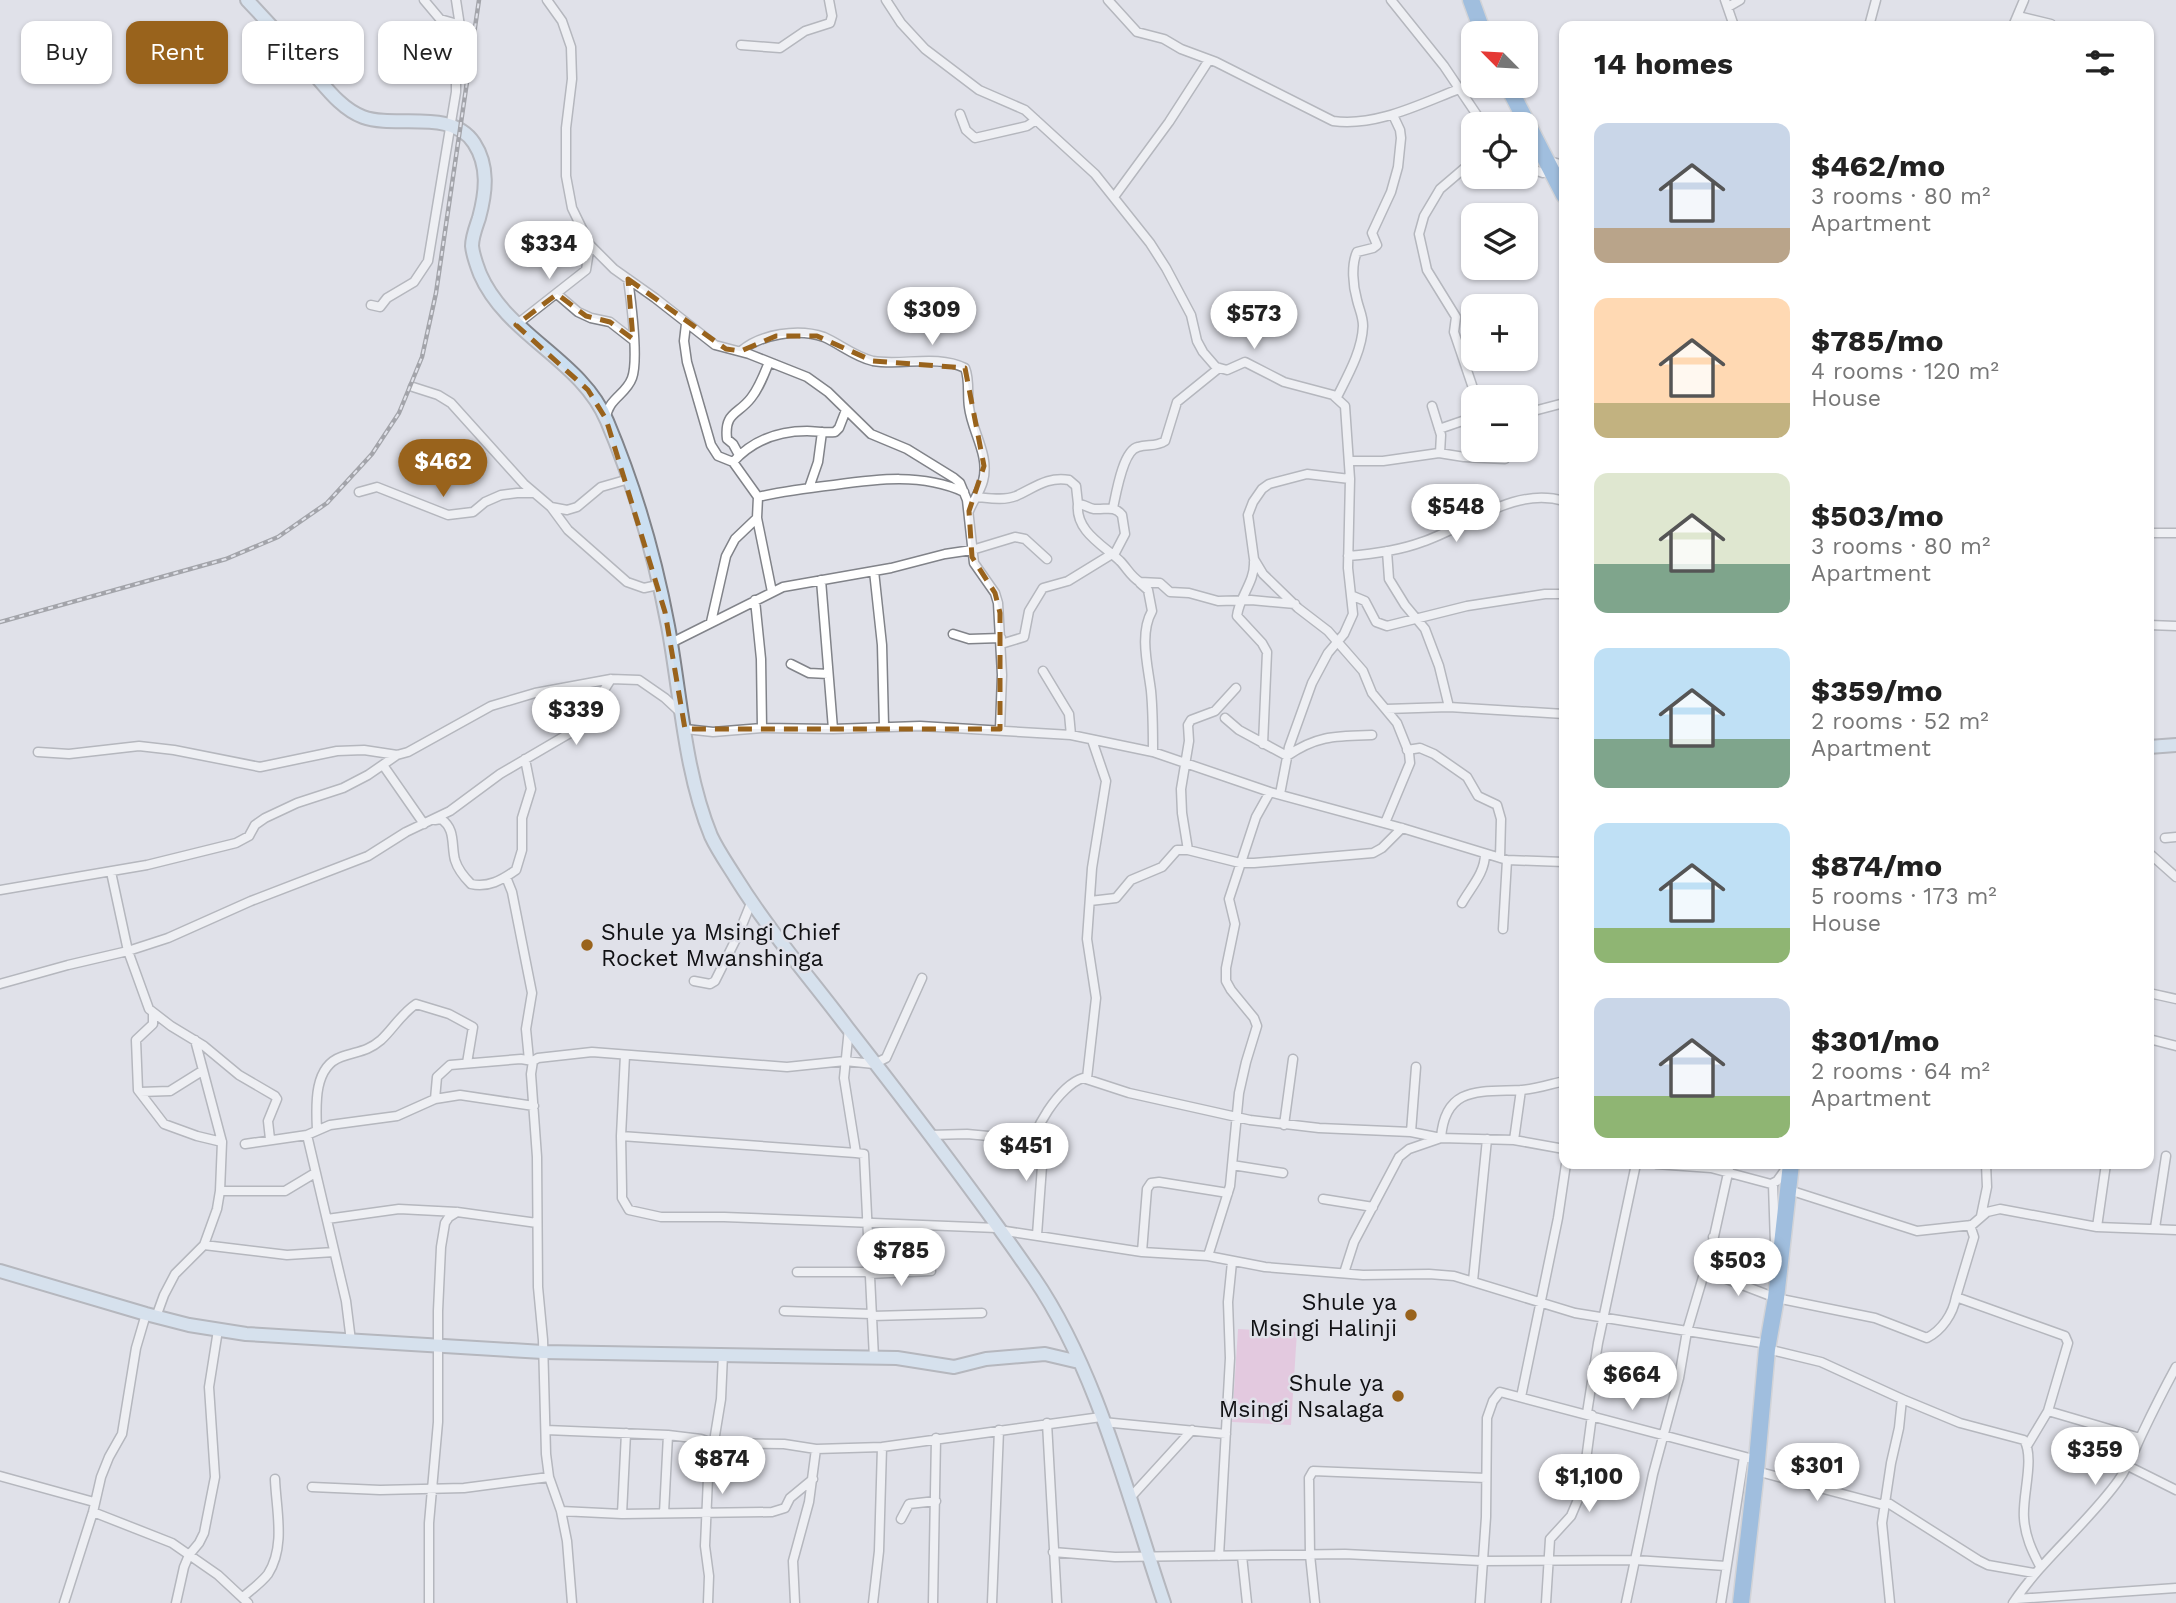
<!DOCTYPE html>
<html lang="en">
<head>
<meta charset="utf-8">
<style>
  body { margin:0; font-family:"Work Sans",sans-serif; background:#f6f6f6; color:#222; height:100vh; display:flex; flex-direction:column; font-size:26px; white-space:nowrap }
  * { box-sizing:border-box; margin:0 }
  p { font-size:23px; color:#767676 }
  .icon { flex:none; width:38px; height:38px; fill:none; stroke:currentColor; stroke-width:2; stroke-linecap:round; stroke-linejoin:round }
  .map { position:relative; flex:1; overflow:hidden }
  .sheet { position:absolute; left:1559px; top:21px; width:595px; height:1148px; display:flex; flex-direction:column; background:#fff; border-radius:14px; box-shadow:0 2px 5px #0004 }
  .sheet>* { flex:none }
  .banner { position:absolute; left:21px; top:21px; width:665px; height:63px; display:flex; gap:14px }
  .needle { width:46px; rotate:294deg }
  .tools { position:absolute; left:1461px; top:21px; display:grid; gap:14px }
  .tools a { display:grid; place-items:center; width:77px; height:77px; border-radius:14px; background:#fff; box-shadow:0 2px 5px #0004; font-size:35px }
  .price { position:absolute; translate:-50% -60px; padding:0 16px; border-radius:24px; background:#fff; color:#222; font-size:23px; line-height:46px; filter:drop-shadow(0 2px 4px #0008) }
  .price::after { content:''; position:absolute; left:50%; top:42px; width:21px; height:16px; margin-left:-10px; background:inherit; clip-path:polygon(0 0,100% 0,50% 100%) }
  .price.on { background:#99631c; color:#fff }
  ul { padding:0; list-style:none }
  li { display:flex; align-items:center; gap:21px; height:175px; padding:0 35px }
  li span { display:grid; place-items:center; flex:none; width:196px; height:140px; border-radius:14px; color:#555 }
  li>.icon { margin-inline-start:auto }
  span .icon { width:84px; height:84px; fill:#fffc; stroke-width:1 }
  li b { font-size:30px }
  h2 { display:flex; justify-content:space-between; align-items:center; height:84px; padding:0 35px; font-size:30px }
  .pill { padding:0 24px; border-radius:14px; background:#fff; box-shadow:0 2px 5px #0004; font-size:24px; line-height:63px }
  .pill.on { background:#99631c; color:#fff }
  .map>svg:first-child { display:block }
  .pitch { fill:#e6acd3 }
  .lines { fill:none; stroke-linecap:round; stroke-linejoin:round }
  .street-casing { stroke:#818389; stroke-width:11 }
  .secondary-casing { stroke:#818389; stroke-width:16 }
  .highway-casing { stroke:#c1c1c2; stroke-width:19 }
  .street { stroke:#fff; stroke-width:8 }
  .secondary { stroke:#cbdff1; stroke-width:12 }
  .highway { stroke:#5293d1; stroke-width:16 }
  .rail-casing { stroke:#595a5e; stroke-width:4.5 }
  .rail { stroke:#e0e1e9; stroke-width:2; stroke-dasharray:5; stroke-linecap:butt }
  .marked { fill:none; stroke:#99631c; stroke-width:5; stroke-dasharray:14 9; stroke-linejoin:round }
  .poi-dot { fill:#99631c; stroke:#e0e1e9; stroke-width:2.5 }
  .labels { text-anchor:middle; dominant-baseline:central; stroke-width:5; stroke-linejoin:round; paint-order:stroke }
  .poi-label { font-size:23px; fill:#111114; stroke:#e0e1e9; text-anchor:end }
</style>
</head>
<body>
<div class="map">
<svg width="2176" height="1603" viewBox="0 0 2176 1603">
  <rect width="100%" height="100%" fill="#e0e1e9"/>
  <path class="pitch" d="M1238 1329 1297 1332 1291 1425 1232 1422Z"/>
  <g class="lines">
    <defs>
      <path id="street" d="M424 0 440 19 461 25
        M547 0 562 21 571 47 572 79 566 128V176L572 208 590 245 614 269 655 298 715 345 749 354 807 377 828 392 871 434 907 449 954 478 960 483 967 500 974 563 995 593 998 603 1002 675 1000 729
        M886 0 901 23 925 49 979 90 1025 110 1095 174 1150 243 1166 268 1191 315 1197 341 1203 352 1216 367 1227 370 1245 362 1284 382 1333 395 1345 406 1350 479 1348 568 1353 614 1344 634 1328 653 1312 683 1289 747 1280 794
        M1108 0 1137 32 1164 39 1181 49 1216 62 1333 121C1376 127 1420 104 1459 89
        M1391 0 1444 66 1483 124
        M1725 0 1734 26
        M1728 7 1740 0
        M2018 16 2051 24
        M1869 26 1876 0
        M2013 26 2024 0
        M741 45 780 48 805 31 830 23 832 16 829 0
        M960 114 966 130 975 138 1027 126 1036 120
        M1474 160 1440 189 1424 216 1419 234 1427 270 1456 317 1454 332 1476 397
        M1549 161 1564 165
        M1526 167 1543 173 1552 171
        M1114 197 1169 122 1209 60
        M557 294 578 312 591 318 610 322 633 340
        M371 305 380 307 387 298 414 282 428 261 456 92V64L462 39 456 0
        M686 324 684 341 687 362 711 445 718 456 733 462 758 497 757 518 772 592
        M516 325 586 270 590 245
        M741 351C761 334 798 328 824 337 840 344 855 357 873 361 903 366 936 354 965 368 970 380 967 394 969 407 972 432 990 455 983 481 980 492 973 501 969 511
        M413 387 438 395 451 403 524 484 551 507 567 510 577 507 601 487 629 479
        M1337 397C1348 375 1362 351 1363 326 1363 316 1359 309 1357 300 1353 286 1351 265 1357 252L1373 248 1377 245 1372 233 1391 192 1398 167 1401 138 1400 130 1393 115
        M1432 406 1441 435 1440 453
        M1526 413 1564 403
        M606 419C607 399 626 395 632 378 639 359 631 301 628 279
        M1439 429 1474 417
        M739 455 733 444 727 439C724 412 738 415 751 398 759 388 764 375 769 362
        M1349 461H1383L1439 453 1464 457 1505 459
        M733 462C753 440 778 431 807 431 816 431 825 433 835 432L839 428 846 410
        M1350 479 1307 474 1269 484 1262 489 1253 502 1248 515 1254 559 1263 574 1298 608 1328 631 1363 671 1372 693 1397 723 1409 753 1410 763 1385 823
        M809 488 818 462 822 432
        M359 492 377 487 448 515 473 512 485 502 501 495 517 493H534
        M758 497C784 491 808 488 834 485 878 479 922 473 964 492
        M976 497C988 498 1004 501 1016 496 1034 488 1048 476 1069 480L1076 486 1078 504C1084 504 1088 508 1094 509 1106 510 1114 505 1122 515L1125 534 1114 555
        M1078 504C1075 531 1103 545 1120 561 1127 568 1131 577 1140 582L1160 583 1170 592 1189 593 1218 601 1251 600 1295 604
        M551 507 568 530 627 582 644 588 658 585
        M1113 508C1116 494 1123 450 1138 447 1148 444 1156 447 1165 441L1177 402 1219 368
        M2149 533H2176
        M1387 551 1389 579 1405 605 1425 629 1439 666 1449 707
        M1348 556C1373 554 1398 551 1422 542 1468 527 1513 486 1564 501
        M1254 562C1255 582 1239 597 1237 616L1262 643 1267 652 1263 744
        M874 571 882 645 884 726
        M821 580 833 729
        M1140 583 1148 590 1152 611C1139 634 1148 666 1151 691 1153 712 1153 732 1153 752
        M1353 596 1365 601 1376 622 1387 626 1467 606 1545 594H1564
        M755 600 761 659 762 728
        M711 622 726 556 735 539 757 518
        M2149 625 2176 626
        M953 634 969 639 1001 638
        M671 643 783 587 891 568 945 554 972 550 1015 537 1025 539 1047 559
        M1001 644 1024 637 1029 611 1043 588 1068 581 1112 554
        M791 664 809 673 828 674
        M1043 671 1069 714 1071 735
        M1236 688 1215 711 1191 720 1188 725 1189 741 1181 789 1182 813 1188 850 1240 863H1254L1373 853 1382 848 1402 828
        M1386 709 1449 707 1564 714
        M1225 718 1239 730 1287 756C1317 735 1337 736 1372 735
        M685 729 713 732 762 728 833 729 920 726 1071 735 1153 752 1270 792 1402 828 1507 860 1564 862
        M1407 750 1420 748 1434 754 1467 777 1478 796 1497 805 1501 819 1500 858
        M38 752 69 754 139 746 174 750 260 767 337 751 364 750 397 755 408 752 491 706 535 693 611 679 639 680 665 698 680 712
        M383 765 424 824
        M435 820 441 819C456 829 451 845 455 860 458 870 464 877 471 884 488 888 502 880 516 870L522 850V818L531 789 525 759
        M2165 838 2176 837
        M2149 853 2176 877
        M111 872 128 951 149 1009 171 1026 204 1046 239 1075 275 1096 277 1099 268 1121 270 1139
        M506 877 512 892 532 993 526 1029 529 1060
        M0 890 147 865 236 843 249 836 255 825 265 818 297 803 343 788 368 775 397 755
        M1090 901 1116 898 1131 880 1162 867 1177 850H1188
        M1462 903C1471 887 1485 873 1485 854
        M1503 929 1507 860
        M694 981 710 984 715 981 738 935 751 903
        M0 984 68 965 128 951 168 938 251 901 368 856 406 832 450 811 500 774 570 733 589 714 611 679
        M2149 993 2176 999
        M153 1014V1024L136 1040 138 1090 164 1124 197 1136 222 1142
        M849 1028 844 1078 856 1153 864 1154 874 1358
        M2149 1039 2176 1046
        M625 1055 621 1136 622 1190V1198L629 1210 661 1217H724L997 1228
        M1087 1078 1096 998 1087 939 1092 868 1106 781 1092 740
        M140 1092 170 1091 202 1071
        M435 1099 460 1095 534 1106
        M1284 1125 1293 1059
        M317 1130C316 1107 313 1067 341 1057 357 1051 367 1052 381 1040 393 1029 401 1014 416 1004L449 1014 473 1027 467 1063
        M1411 1132 1416 1067
        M307 1135 346 1301 351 1341
        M930 1135 967 1134 1032 1140
        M621 1136 856 1153
        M1514 1140 1521 1090
        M245 1144 307 1135 330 1125 397 1116 435 1099 437 1077 450 1065 521 1059 533 1061
        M1656 1164 1711 1168 1771 1184 1777 1181 1788 1166
        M1232 1165 1283 1173
        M1773 1184 1775 1244
        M1789 1190 1917 1231 1972 1225 1987 1212 2000 1209 2097 1227 2176 1230
        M220 1191H285L315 1173
        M1323 1199 1373 1207
        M1981 1216 1987 1187 1986 1164
        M327 1219 399 1209 457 1212 537 1223
        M1970 1225 1974 1237 1956 1297 2065 1336 2068 1343 2048 1411 2027 1446
        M2097 1227 2106 1164
        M2155 1228 2166 1156
        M999 1230 1142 1252 1208 1256 1265 1267 1363 1275 1429 1274 1454 1276 1575 1313 1768 1344
        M1037 1235 1042 1166 1030 1156C1030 1132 1060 1085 1083 1078L1129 1093 1250 1120 1319 1128 1411 1132 1441 1138 1514 1140 1564 1149
        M204 1245 287 1255 334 1252
        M1142 1252 1147 1189 1151 1183 1159 1182 1228 1193
        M1208 1256 1230 1186 1239 1093 1246 1062 1257 1026 1254 1018 1231 990 1226 981V968L1235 924 1229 899 1256 817 1270 792
        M797 1272H869
        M1344 1273 1354 1242 1399 1157 1409 1149 1441 1138C1445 1085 1481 1092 1522 1090 1536 1089 1551 1084 1564 1081
        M1711 1273 1776 1298 1875 1318 1927 1338C1942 1330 1953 1314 1956 1297
        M869 1274 931 1271
        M1708 1276 1719 1254 1713 1237
        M1473 1281 1487 1139
        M784 1311 871 1314
        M872 1316 982 1313
        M156 1317 164 1295 175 1274 204 1245 217 1209 220 1191 222 1142 195 1040
        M1767 1349 1821 1362 1902 1399 1960 1423 2024 1440C2035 1458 2022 1496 2024 1518 2025 1536 2032 1551 2040 1566
        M1521 1397 1558 1218 1566 1164
        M2048 1411 2140 1438
        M1587 1413 1598 1343 1636 1164
        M1103 1422 1226 1434
        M1047 1423 1057 1603
        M546 1430 668 1435 701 1439 713 1443 784 1444 816 1449
        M2128 1466 2176 1490
        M1756 1471 1884 1505
        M0 1476 94 1502
        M312 1487 380 1490 464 1488 549 1477
        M1129 1499 1192 1430
        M1885 1501 1978 1560 1988 1565 2034 1573
        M561 1511 622 1514 772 1512 785 1508 790 1498 813 1479
        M93 1512 172 1543 218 1575 248 1603
        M664 1513 668 1435
        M622 1514 626 1433
        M901 1519 909 1504 936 1501
        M1053 1552 1115 1557 1345 1554 1482 1561 1635 1560 1726 1566
        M1219 1556 1230 1358 1228 1302 1232 1262
        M1242 1556 1247 1603
        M243 1597C251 1590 262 1582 268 1574 286 1546 276 1509 275 1479
        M2016 1599 2176 1588
        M64 1603 93 1512 101 1477 109 1457 122 1434 136 1348 146 1314
        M176 1603 184 1567 189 1555 199 1543 204 1533 215 1477 209 1387 218 1330
        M429 1603V1523L438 1422V1311L441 1247 445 1223 449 1217 457 1212
        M572 1603 567 1541 561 1511 549 1477 546 1454 543 1340 538 1287 537 1157 531 1074 533 1061 538 1058 592 1052 787 1067 845 1061 874 1064 886 1058 922 978
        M708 1603 709 1576 705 1546 708 1478 721 1399 723 1354
        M795 1603 793 1561 809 1502 816 1449 882 1447 1101 1417
        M873 1603 879 1551 882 1447
        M933 1603 936 1438
        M992 1603 999 1430
        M1315 1603 1310 1555 1309 1478 1313 1471 1486 1478
        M1480 1603 1486 1517 1487 1418 1493 1401 1500 1392 1757 1460
        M1546 1603 1550 1539 1571 1516 1582 1490 1592 1415
        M1626 1603 1653 1474 1679 1378 1687 1331 1711 1250 1730 1164
        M1721 1603 1744 1457
        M1890 1603 1882 1523 1891 1463 1899 1428 1902 1399
        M2013 1603C2043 1558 2086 1525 2118 1481 2129 1466 2134 1451 2142 1434 2153 1411 2164 1389 2176 1367"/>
      <path id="secondary" d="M247 0C267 21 287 43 306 65 323 83 339 108 363 117 396 129 451 108 474 143 489 166 486 192 479 218 476 227 472 237 472 246 473 256 477 266 480 274 507 336 581 359 607 421 634 485 655 557 668 626 681 696 684 770 711 836 718 851 728 865 736 878 769 931 810 978 847 1027 911 1109 975 1192 1034 1278 1097 1370 1128 1497 1164 1603
        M2149 747 2176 745
        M0 1271 146 1314 189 1325 246 1334 543 1352 897 1358 954 1367 986 1359 1045 1354 1079 1362"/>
      <path id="highway" d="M1471 0 1483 33
        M1508 86 1564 195
        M1741 1603 1756 1471 1767 1349 1776 1298 1791 1164"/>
    </defs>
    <use href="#street" class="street-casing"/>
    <use href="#secondary" class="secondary-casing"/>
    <use href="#highway" class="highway-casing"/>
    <use href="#street" class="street"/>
    <use href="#secondary" class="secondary"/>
    <use href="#highway" class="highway"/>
    <defs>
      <path id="rail" d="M0 622 226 559 278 537 327 503 372 454 399 413 422 357 436 293 479 0"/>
    </defs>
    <use href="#rail" class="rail-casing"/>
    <use href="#rail" class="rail"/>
  </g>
  <path d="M0 0H2176V1603H0ZM628 279 726 349 741 351 776 336H817L873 361 965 368 984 466 969 511 972 557 995 593 1000 613V729H685L665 612 606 419 588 390 516 325 557 294 586 316 610 322 633 339Z" fill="#e0e1e9" fill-opacity=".55" fill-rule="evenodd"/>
  <path class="marked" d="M628 279 726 349 741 351 776 336H817L873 361 965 368 984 466 969 511 972 557 995 593 1000 613V729H685L665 612 606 419 588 390 516 325 557 294 586 316 610 322 633 339Z"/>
  <g class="poi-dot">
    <circle cx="587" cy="945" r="7"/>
    <circle cx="1411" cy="1315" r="7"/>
    <circle cx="1398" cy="1396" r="7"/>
  </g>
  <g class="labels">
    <g class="poi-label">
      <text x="601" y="932" text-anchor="start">Shule ya Msingi Chief<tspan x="601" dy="26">Rocket Mwanshinga</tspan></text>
      <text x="1397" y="1302">Shule ya<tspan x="1397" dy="26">Msingi Halinji</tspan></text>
      <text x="1384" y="1383">Shule ya<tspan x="1384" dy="26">Msingi Nsalaga</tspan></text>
    </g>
  </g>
</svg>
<div class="tools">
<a><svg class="needle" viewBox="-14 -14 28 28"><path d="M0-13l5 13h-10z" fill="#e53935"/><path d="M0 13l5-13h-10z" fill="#767676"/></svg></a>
<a><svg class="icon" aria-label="locate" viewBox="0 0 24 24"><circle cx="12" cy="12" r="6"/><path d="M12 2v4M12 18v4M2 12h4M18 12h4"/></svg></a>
<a><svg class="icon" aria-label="layers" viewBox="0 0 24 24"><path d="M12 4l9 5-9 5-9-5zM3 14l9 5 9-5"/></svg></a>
<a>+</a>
<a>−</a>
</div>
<b class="price" style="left:549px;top:281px">$334</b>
<b class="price" style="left:932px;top:347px">$309</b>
<b class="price" style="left:1254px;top:351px">$573</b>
<b class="price on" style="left:443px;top:499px">$462</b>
<b class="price" style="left:1456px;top:544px">$548</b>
<b class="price" style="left:576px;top:747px">$339</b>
<b class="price" style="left:1026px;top:1183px">$451</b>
<b class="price" style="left:901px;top:1288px">$785</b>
<b class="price" style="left:1738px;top:1298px">$503</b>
<b class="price" style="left:1632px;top:1412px">$664</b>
<b class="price" style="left:2095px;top:1487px">$359</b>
<b class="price" style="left:722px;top:1496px">$874</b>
<b class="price" style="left:1817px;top:1503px">$301</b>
<b class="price" style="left:1589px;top:1514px">$1,100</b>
<div class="banner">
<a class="pill">Buy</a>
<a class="pill on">Rent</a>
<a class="pill">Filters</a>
<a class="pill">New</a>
</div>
<section class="sheet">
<h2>14 homes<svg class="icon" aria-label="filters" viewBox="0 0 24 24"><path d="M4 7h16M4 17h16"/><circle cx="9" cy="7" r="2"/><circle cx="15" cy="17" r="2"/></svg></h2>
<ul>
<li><span style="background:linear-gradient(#c9d6e8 75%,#b9a48a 0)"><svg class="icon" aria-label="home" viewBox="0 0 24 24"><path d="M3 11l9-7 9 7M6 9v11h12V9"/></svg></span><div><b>$462/mo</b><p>3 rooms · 80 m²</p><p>Apartment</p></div></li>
<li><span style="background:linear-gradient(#ffd9b3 75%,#c2b280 0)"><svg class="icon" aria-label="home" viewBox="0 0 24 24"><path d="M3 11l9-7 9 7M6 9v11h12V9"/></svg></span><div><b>$785/mo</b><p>4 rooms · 120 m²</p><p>House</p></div></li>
<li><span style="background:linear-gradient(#dfe7d0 65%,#7fa58c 0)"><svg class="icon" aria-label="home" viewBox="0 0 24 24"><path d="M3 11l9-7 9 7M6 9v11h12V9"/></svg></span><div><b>$503/mo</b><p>3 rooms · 80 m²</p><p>Apartment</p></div></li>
<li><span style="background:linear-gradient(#bfe0f5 65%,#7fa58c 0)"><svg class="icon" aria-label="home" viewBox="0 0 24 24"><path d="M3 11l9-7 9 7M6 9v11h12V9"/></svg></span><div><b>$359/mo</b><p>2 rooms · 52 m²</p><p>Apartment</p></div></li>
<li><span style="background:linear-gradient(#bfe0f5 75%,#8fb573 0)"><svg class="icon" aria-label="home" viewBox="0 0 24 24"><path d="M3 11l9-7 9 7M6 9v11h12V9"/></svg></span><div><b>$874/mo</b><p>5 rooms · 173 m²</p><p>House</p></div></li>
<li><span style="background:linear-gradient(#c9d6e8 70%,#8fb573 0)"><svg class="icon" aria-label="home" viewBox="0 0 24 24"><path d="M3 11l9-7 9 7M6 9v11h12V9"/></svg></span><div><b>$301/mo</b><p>2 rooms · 64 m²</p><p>Apartment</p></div></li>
</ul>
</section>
</div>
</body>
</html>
